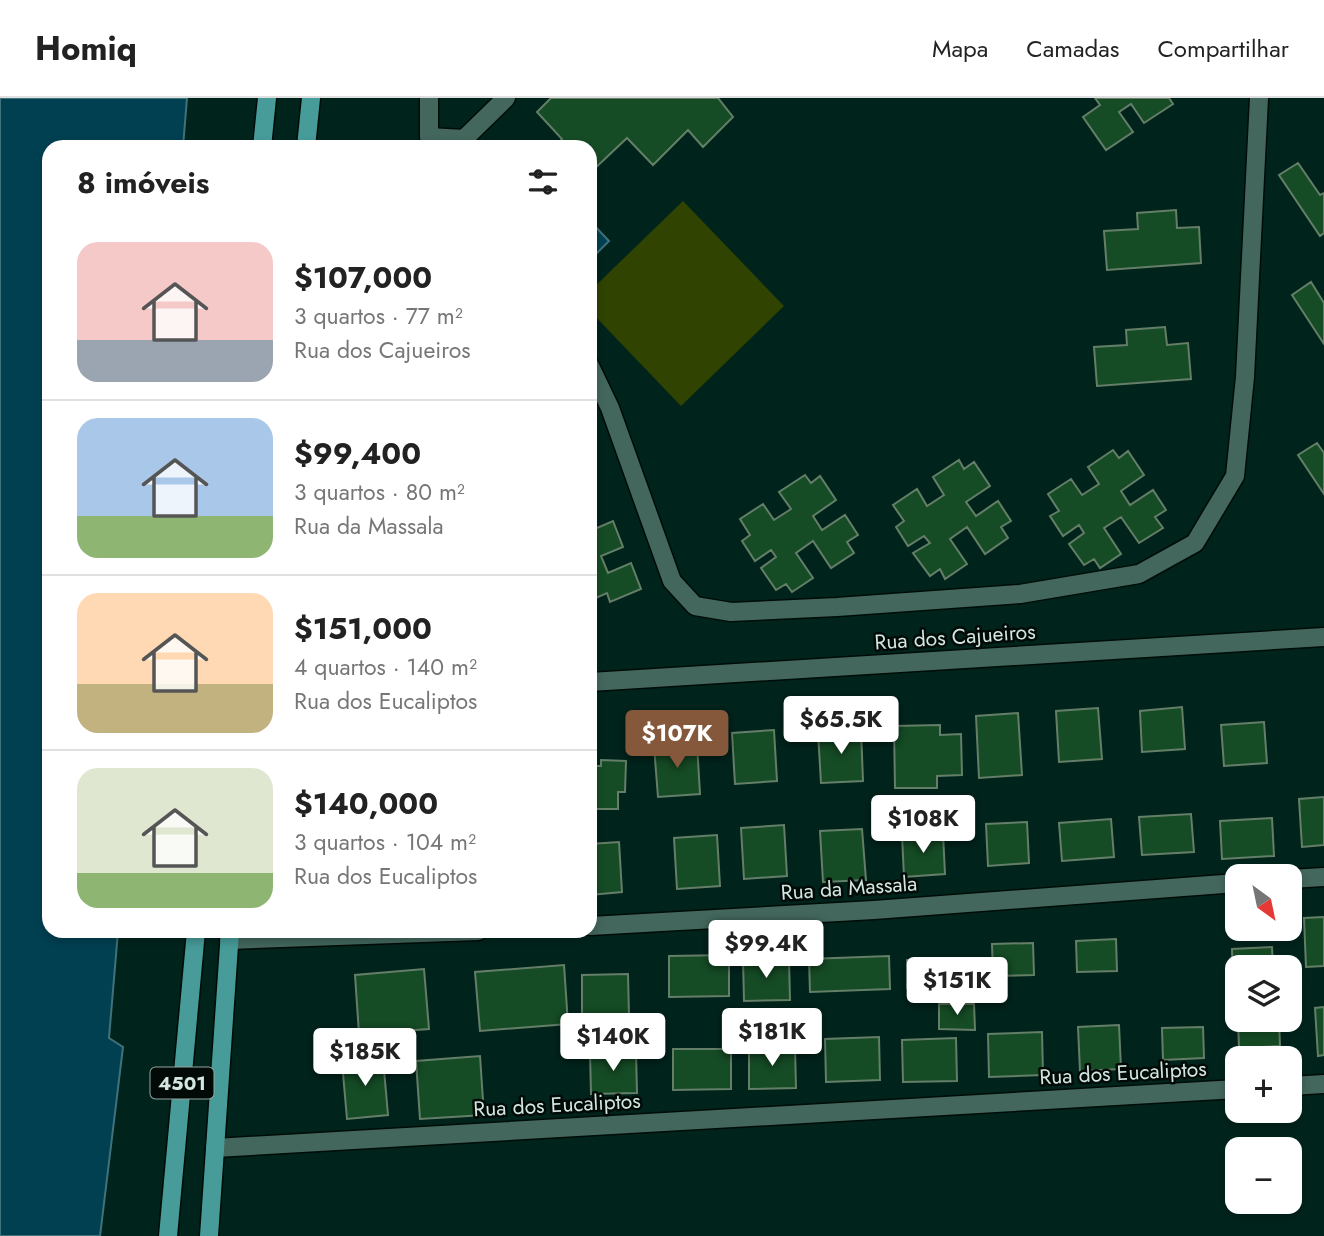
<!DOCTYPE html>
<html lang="pt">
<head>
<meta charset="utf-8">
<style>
  body { margin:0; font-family:Jost,sans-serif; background:#f6f6f6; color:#222; height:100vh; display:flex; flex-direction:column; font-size:26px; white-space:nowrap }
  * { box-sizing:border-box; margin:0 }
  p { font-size:23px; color:#767676 }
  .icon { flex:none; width:38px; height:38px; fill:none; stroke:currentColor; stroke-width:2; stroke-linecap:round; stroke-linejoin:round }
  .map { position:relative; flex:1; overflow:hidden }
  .panel { position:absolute; left:42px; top:42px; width:555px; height:798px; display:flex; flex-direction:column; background:#fff; border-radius:21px; box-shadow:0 4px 10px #0003 }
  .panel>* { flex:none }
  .needle { width:46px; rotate:147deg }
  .buttons { position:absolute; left:1225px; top:766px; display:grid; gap:14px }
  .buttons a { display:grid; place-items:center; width:77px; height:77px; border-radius:14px; background:#fff; box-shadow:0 4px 10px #0003; font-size:35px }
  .price { position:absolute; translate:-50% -60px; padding:0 16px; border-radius:7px; background:#fff; color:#222; font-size:23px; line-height:46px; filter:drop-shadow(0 2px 4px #0008) }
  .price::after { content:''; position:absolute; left:50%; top:42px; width:21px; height:16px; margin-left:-10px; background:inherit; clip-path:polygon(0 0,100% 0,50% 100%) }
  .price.selected { background:#85583b; color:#fff }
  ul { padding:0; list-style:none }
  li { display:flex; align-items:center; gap:21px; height:175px; padding:0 35px }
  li+li { border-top:2px solid #e0e0e0 }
  li span { display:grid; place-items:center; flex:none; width:196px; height:140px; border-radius:21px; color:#555 }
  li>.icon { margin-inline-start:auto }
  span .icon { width:84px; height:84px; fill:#fffc; stroke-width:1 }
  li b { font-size:30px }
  h2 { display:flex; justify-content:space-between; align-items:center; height:84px; padding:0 35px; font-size:30px }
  header { display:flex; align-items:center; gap:42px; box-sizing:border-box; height:98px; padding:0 35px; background:#fff; border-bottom:2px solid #e0e0e0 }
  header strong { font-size:33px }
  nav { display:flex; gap:38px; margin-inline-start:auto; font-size:24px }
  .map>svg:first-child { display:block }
  .green { fill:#304300 }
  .water { fill:#014051; stroke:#40727c; stroke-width:2 }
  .building { fill:#154b25; stroke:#647e68; stroke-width:2 }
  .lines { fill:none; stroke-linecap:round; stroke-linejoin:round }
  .minor-casing { stroke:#000c07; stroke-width:21 }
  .primary-casing { stroke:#000c07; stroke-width:21 }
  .minor { stroke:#43675d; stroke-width:18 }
  .primary { stroke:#479c9a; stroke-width:18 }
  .labels { text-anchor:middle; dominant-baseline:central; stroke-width:5; stroke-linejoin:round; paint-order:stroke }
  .shield { fill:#010a07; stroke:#94a49f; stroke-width:2 }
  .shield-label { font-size:19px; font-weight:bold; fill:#d3e6e0 }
  .street-label { font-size:21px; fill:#d3e6e0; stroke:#010a07 }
</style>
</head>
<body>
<header>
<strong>Homiq</strong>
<nav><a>Mapa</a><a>Camadas</a><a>Compartilhar</a></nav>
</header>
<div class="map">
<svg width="1324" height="1138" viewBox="0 0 1324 1138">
  <rect width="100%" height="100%" fill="#00241c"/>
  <path class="green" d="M683 103 784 208 681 308 590 213V193Z"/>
  <path class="water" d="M0 0H187L183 49H49V833H118L109 940 123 949 100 1138H0Z
    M590 123 609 143 590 162Z"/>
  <path class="building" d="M551 0H718L733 19 703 49 688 32 653 67 627 40 590 75V49H556L562 41 537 14Z
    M1095 0H1169L1173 6 1144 25 1131 6 1119 14 1133 34 1106 52 1083 19 1100 7Z
    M1298 65 1320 97 1324 95V135L1320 138 1279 77Z
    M1176 112 1177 130 1199 129 1201 165 1107 172 1104 133 1138 131 1137 115Z
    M1311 184 1324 205V246L1292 197Z
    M1165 229 1167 247 1188 245 1191 281 1097 288 1094 249 1127 247 1126 232Z
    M1317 345 1324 355V396L1298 357Z
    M1113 352 1119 360 1128 353 1144 377 1121 393 1130 407 1153 392 1166 412 1155 419 1163 430 1139 445 1121 419 1104 430 1121 456 1100 470 1094 461 1084 467 1069 446 1084 435 1079 427 1063 438 1050 418 1059 413 1048 396 1071 381 1082 397 1099 386 1088 369Z
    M959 362 964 371 974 364 990 388 966 404 976 418 998 403 1011 423 1001 429 1008 440 985 456 967 429 950 441 967 466 945 481 940 471 930 478 913 455 930 445 924 438 908 448 896 429 904 423 893 407 917 391 927 408 944 397 933 379Z
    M805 377 811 385 820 378 836 402 813 418 822 432 845 417 858 437 847 444 854 455 831 470 813 443 796 455 813 480 792 494 786 486 776 492 761 470 776 459 771 452 755 463 742 443 750 437 740 421 763 406 774 422 791 411 779 394Z
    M613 423 623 449 601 458 608 475 631 465 641 491 610 504 607 495 591 502 595 511 590 513V433Z
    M1182 609 1185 651 1142 654 1140 613Z
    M1098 610 1102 661 1059 664 1056 613Z
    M1018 615 1022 677 979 680 976 618Z
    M1264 624 1267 665 1224 668 1221 627Z
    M940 627V637L961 636 962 677 937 678V690H895L894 628Z
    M774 632 777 683 735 686 732 635Z
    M861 632 863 683 821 685 818 634Z
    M697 645 700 696 658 699 654 648Z
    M601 662 626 663 625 694H618V711H590V668H601Z
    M1324 699V747L1302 749 1299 701Z
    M1191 716 1194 754 1142 757 1139 719Z
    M1272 720 1274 758 1222 761 1220 723Z
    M1111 721 1114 759 1062 763 1059 725Z
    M1027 724 1029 765 988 768 986 726Z
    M784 727 787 778 744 781 741 730Z
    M862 731 866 782 823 784 820 733Z
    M943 735 945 776 904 779 902 737Z
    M717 737 720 788 677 791 674 740Z
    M619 744 622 794 590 797V746Z
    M1324 819V868L1306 869 1304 820Z
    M1116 841 1117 873 1077 874 1076 843Z
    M1033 845 1034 877 993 878 992 846Z
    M1272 849 1273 870H1237V887H1233L1232 851Z
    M729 857V898L669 899V858Z
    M889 858 890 891 810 894 809 861Z
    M789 861 790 902 744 903 743 862Z
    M957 861 958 889 907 890V862Z
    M564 867 568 926 480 933 475 874Z
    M424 871 429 931 359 936 355 877Z
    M628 876 629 918H582V877Z
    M939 906H974L975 932 939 931Z
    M1324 909V957L1318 958 1315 910Z
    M1238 922H1279L1280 948 1239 950Z
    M1119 927 1121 971 1080 973 1078 929Z
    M1203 929 1204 960 1163 962 1162 930Z
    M1042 934 1043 977 989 979 988 936Z
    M879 939 880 982 826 984 825 941Z
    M956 940 957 983 903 984 902 942Z
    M795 949 796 990 749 991V950Z
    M673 951H731V991L673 992Z
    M590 954H636L637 995 591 996Z
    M480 958 484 1017 420 1021 416 963Z
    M383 960 388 1017 347 1021 342 964Z"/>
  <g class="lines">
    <defs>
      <path id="minor" d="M429 0V39L432 49
        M429 39 464 41 506 0
        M590 268 610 310 672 483 695 508 731 514 837 509 1020 496 1139 476 1195 445 1235 378 1245 279 1259 0
        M590 584 1324 539
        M1290 781 1324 779
        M590 828 874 812 1237 785
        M229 842 478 833
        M1290 988 1324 986
        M215 1050 1237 991"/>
      <path id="primary" d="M262 49 267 0
        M306 49 311 0
        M168 1138 196 833
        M209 1138 230 833"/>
    </defs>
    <use href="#minor" class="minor-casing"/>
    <use href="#primary" class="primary-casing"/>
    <use href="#minor" class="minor"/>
    <use href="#primary" class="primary"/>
  </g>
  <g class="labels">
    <rect class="shield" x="150.5" y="969.5" width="63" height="31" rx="5"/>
    <g class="shield-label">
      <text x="182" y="985">4501</text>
    </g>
    <g class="street-label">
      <text transform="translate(955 539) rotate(-4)">Rua dos Cajueiros</text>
      <text transform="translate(849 790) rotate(-4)">Rua da Massala</text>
      <text transform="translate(1123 975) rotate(-3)">Rua dos Eucaliptos</text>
      <text transform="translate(557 1007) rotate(-3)">Rua dos Eucaliptos</text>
    </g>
  </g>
</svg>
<div class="buttons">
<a><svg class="needle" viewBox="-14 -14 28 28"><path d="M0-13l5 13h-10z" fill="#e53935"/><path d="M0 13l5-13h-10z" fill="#767676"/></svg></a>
<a><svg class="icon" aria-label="layers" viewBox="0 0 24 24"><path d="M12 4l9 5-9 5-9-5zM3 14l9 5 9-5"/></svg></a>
<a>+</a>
<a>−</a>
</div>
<b class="price" style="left:841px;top:658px">$65.5K</b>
<b class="price selected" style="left:677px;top:672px">$107K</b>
<b class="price" style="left:923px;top:757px">$108K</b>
<b class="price" style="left:766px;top:882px">$99.4K</b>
<b class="price" style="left:957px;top:919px">$151K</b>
<b class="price" style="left:772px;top:970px">$181K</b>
<b class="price" style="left:613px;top:975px">$140K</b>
<b class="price" style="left:365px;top:990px">$185K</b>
<section class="panel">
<h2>8 imóveis<svg class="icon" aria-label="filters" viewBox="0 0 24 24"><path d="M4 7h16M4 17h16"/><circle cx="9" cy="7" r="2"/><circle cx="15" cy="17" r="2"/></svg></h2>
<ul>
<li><span style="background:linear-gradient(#f6c9c9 70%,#9aa5b1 0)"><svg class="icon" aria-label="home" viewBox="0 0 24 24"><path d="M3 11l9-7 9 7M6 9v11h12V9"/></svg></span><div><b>$107,000</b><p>3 quartos · 77 m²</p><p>Rua dos Cajueiros</p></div></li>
<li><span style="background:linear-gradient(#a9c7e8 70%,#8fb573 0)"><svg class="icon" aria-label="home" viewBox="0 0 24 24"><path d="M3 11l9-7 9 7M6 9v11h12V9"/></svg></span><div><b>$99,400</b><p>3 quartos · 80 m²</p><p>Rua da Massala</p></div></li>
<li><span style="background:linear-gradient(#ffd9b3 65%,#c2b280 0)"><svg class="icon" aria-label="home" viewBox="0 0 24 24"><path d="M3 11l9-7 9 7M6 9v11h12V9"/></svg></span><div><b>$151,000</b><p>4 quartos · 140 m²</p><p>Rua dos Eucaliptos</p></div></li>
<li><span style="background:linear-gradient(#dfe7d0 75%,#8fb573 0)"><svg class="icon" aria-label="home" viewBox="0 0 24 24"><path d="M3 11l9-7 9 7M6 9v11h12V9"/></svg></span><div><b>$140,000</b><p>3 quartos · 104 m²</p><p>Rua dos Eucaliptos</p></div></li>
</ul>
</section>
</div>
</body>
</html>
